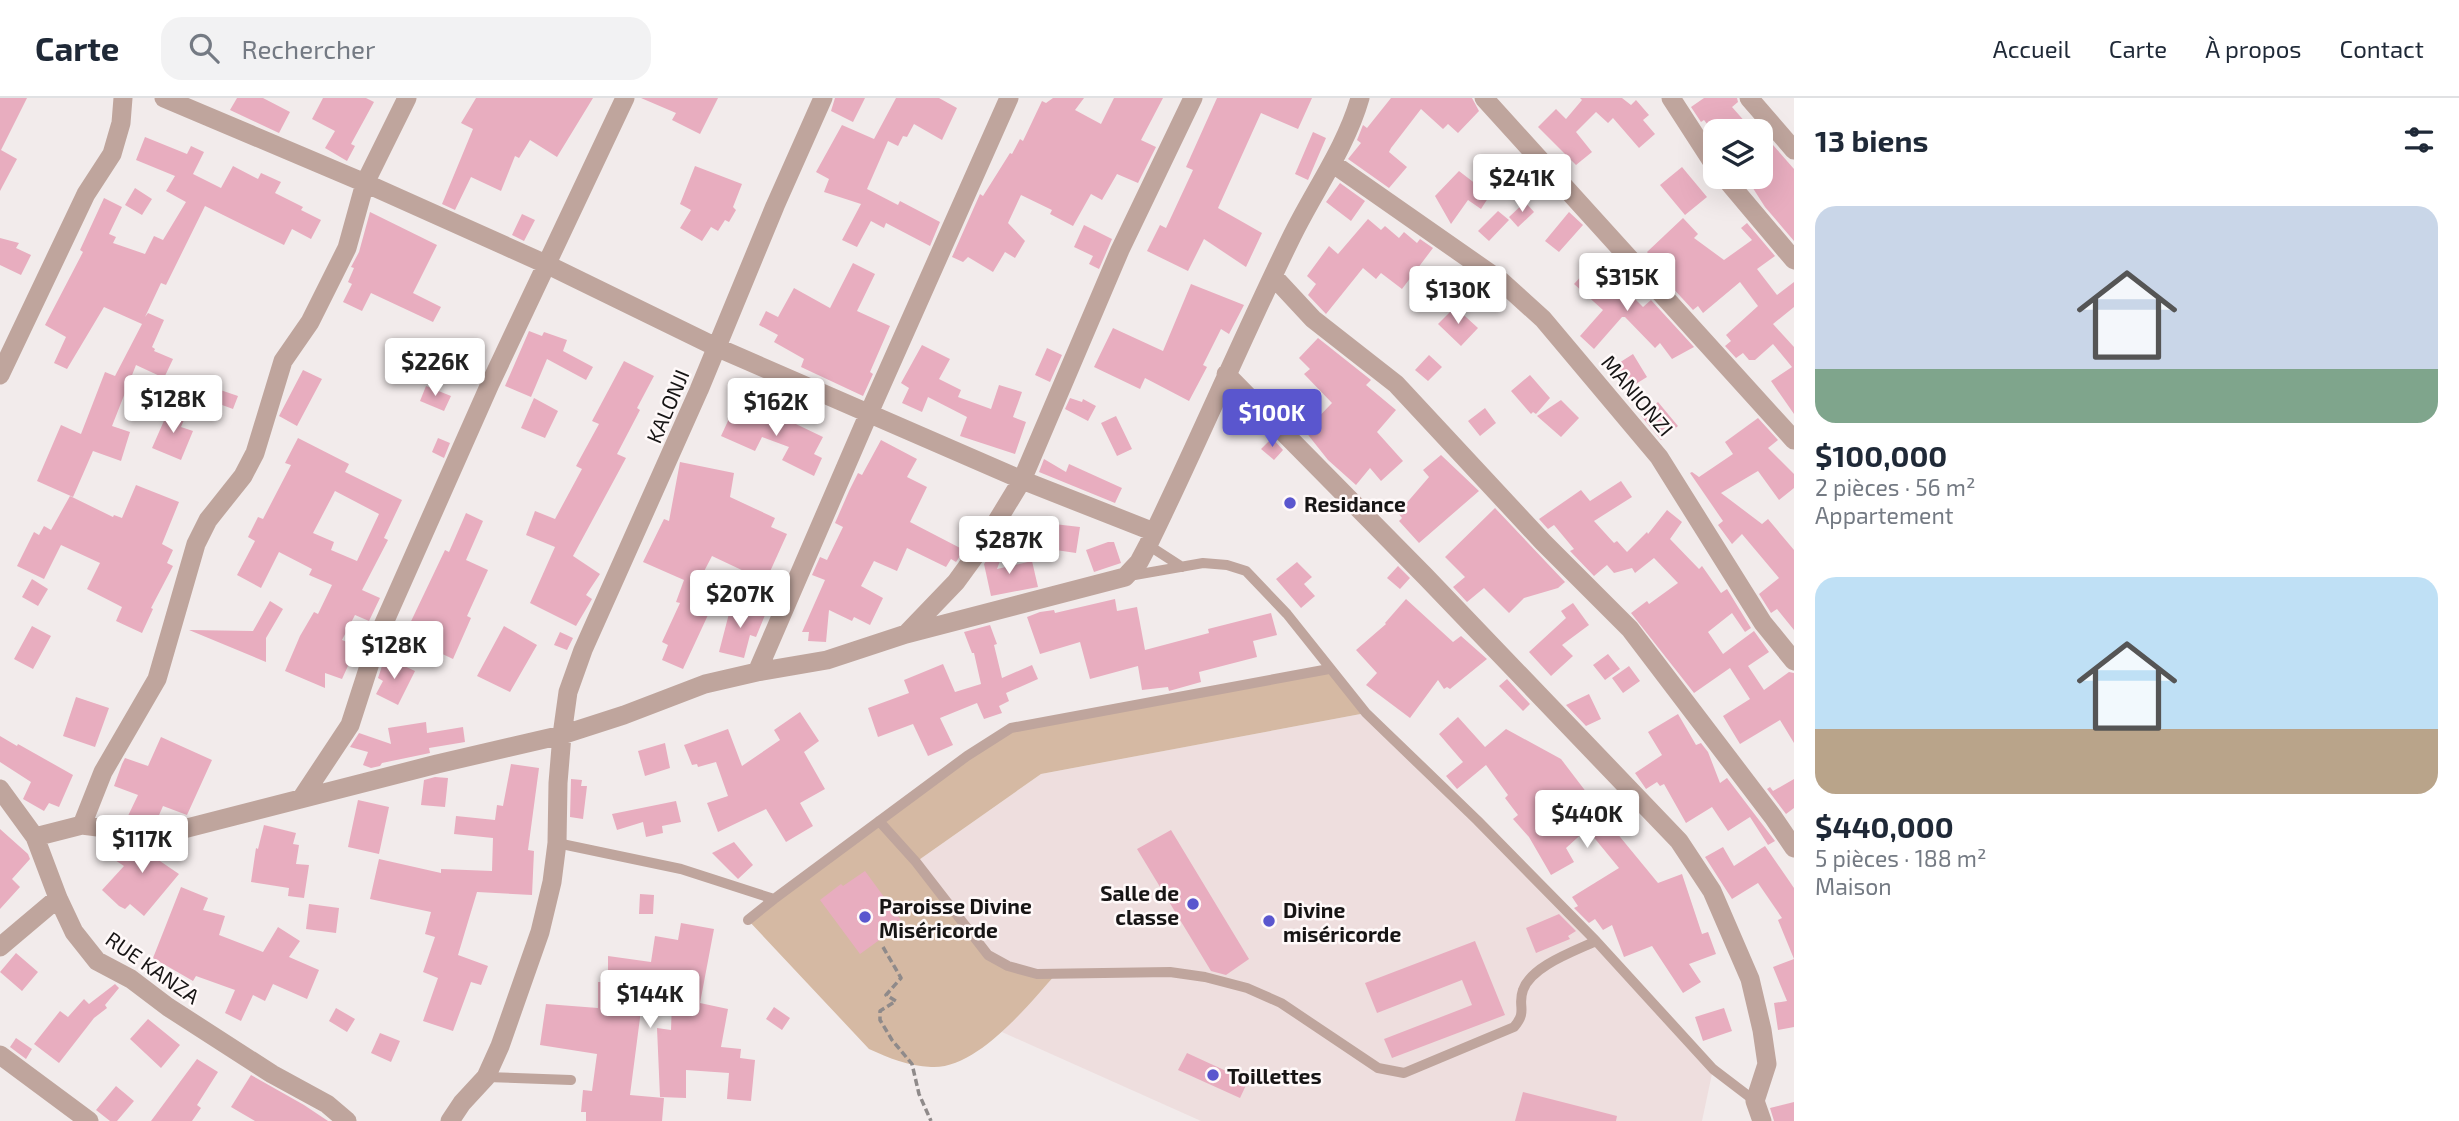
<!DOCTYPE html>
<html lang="fr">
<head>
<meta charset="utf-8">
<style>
  body { margin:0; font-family:"Exo 2",sans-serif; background:#f2f2f3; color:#1f2937; height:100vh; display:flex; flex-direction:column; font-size:26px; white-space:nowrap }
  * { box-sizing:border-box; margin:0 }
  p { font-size:23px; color:#747a83 }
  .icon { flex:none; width:38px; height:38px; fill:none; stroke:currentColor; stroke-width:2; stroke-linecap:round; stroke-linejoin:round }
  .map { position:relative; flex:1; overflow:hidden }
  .sheet { display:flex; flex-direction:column; background:#fff; width:665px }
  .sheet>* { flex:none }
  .controls { position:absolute; left:1703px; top:21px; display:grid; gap:14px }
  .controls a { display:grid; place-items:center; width:70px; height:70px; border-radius:14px; background:#fff; box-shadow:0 7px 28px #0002; font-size:35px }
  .price { position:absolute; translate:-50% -60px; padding:0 16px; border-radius:7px; background:#fff; color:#222; font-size:23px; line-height:46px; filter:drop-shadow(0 2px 4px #0008) }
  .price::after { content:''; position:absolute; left:50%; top:42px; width:21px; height:16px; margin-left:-10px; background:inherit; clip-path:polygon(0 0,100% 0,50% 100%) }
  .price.current { background:#5a56ce; color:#fff }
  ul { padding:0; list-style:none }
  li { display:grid; align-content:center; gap:14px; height:371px; padding:0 21px }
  li span { display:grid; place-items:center; height:217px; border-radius:21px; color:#555 }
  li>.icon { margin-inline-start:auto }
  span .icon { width:126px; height:126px; fill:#fffc; stroke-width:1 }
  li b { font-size:30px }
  h2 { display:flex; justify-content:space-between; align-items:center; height:84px; padding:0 21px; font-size:30px }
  header { display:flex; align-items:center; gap:42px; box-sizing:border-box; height:98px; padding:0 35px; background:#fff; border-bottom:2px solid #e0e1e3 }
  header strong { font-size:33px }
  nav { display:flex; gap:38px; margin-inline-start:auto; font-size:24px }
  .search { width:490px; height:63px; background:#f2f2f3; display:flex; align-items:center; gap:18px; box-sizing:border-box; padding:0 24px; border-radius:21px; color:#747a83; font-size:26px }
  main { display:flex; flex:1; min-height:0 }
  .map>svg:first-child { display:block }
  .built { fill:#eedede }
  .green { fill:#d5b9a3 }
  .building { fill:#e8adbf; fill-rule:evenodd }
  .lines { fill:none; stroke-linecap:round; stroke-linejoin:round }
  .path { stroke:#8f8a8a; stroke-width:3.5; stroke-dasharray:7 3.5; stroke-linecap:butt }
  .service { stroke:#bfa59d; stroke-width:10 }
  .minor { stroke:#bfa59d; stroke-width:19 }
  .poi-dot { fill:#5a56ce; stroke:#fff9f9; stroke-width:2.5 }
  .labels { text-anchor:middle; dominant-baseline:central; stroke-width:5; stroke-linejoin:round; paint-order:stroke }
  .street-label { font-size:21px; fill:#171515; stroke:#fff9f9 }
  .poi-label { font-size:21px; font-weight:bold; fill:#171515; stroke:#fff9f9; text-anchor:start }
</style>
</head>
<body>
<header>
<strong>Carte</strong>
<div class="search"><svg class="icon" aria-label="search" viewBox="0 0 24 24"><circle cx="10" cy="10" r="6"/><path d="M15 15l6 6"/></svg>Rechercher</div>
<nav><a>Accueil</a><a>Carte</a><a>À propos</a><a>Contact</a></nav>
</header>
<main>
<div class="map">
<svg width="1794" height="1023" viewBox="0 0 1794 1023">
  <rect width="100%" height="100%" fill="#f2ebeb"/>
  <path class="built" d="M1366 615 1477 722 1713 971 1702 1023H1201L1002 934 1056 876H1037L988 857 916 764 1041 676Z"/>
  <path class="green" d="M1329 571 1366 615 1041 676 916 764 988 857 1008 868 1057 875C1028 907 977 972 931 969 908 968 889 960 869 951L748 822 1011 630Z"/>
  <path class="building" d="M0 0H27L1 52 17 61 0 93Z
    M237 0H263L290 14 279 35 230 12Z
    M323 0H366L374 4 351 46 355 48 347 63 325 50 335 33 312 21Z
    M476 0H593L557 59 530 42 519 60 515 58 501 93 471 79 455 112 442 106 473 31 461 25Z
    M641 0H718L700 36 672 22 676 15Z
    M835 0H865L853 24 831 13Z
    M896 0H939L957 10 942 42 914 26 907 39 903 38 898 48 888 43 867 91 898 107 900 103 940 124 930 148 886 125 884 130 871 123 857 149 842 142 861 106 824 94 829 81 816 74 842 27 874 41Z
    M1053 0H1084L1075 12 1101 26 1114 0H1163L1141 42 1156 49 1138 85 1117 76 1102 102 1091 96 1073 128 1050 116 1052 112 1021 97 1008 125 1025 143 1015 160 1005 154 993 174 968 159 963 164 952 159 980 96 983 98 1010 55 1012 56 1020 41 1023 43 1042 3 1046 5Z
    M1217 0H1312L1298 31 1261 15 1218 110 1262 135 1246 169 1204 141 1188 173 1147 153 1160 127 1166 130 1193 72 1186 69Z
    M1391 0H1472L1479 13 1458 35 1448 26 1443 31 1421 11 1391 50 1389 54 1407 69 1389 90 1348 61 1361 45 1357 42 1363 27 1367 30Z
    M1580 0H1622L1631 7 1636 2 1649 17 1643 22 1655 36 1639 50 1613 20 1608 25 1596 14 1576 34 1592 54 1576 67 1538 29 1556 11 1566 21 1582 2Z
    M1704 0H1737L1738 4 1732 9 1747 26 1737 33H1721L1712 22 1707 26 1704 22 1701 24 1691 9Z
    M1760 32 1794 71V143L1765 109 1749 84 1760 79Z
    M1313 34 1326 40 1308 82 1295 76Z
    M145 39 187 56 191 48 204 54 193 76 221 90 233 68 258 81 261 75 281 84 275 95 303 109 301 112 321 122 311 141 292 131 284 147 205 108 166 187 161 185 145 219 148 215 164 222 152 249 155 251 154 253 173 261 164 280 136 267 112 328 130 334 121 363 93 353 73 399 37 383 61 327 81 336 105 274 115 278 142 226 104 209 67 271 54 265 66 239 45 227 83 154 80 152 104 100 122 109 109 136 116 139 113 145 145 156 154 138 163 142 186 104 166 93 175 78 136 62Z
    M695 68 742 86 733 109 736 112 729 124 725 122 718 133 711 129 702 143 680 130 691 112 680 106Z
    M1682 69 1707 99 1685 117 1660 87Z
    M1459 73 1490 97 1481 111 1468 102 1451 126 1435 98Z
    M1340 85 1365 103 1351 123 1326 104Z
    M135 90 152 101 142 117 125 107Z
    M1525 104 1534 114 1518 129 1509 119Z
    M1498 113 1509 122 1489 143 1478 133Z
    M370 114 437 147 413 195 441 209 433 224 371 195 362 213 343 204 352 186 348 184 354 170 351 169 359 154Z
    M1569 114 1583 127 1559 154 1545 143Z
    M522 116 535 122 524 143 512 137Z
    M1683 120 1698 136 1694 140 1724 162 1752 142 1741 130 1747 125 1775 158 1757 171 1777 197 1794 184V209L1773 226 1794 249V316L1771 283 1792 269 1773 246 1755 262H1749L1743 255 1736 260 1725 248 1731 243 1726 237 1758 208 1740 184 1703 215 1698 208 1693 212 1669 186 1672 182 1647 154Z
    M1368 121 1381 132 1385 128 1399 140 1404 134 1417 145 1420 141 1433 150 1402 191 1381 175 1376 181 1363 170 1326 216 1308 197 1316 186 1307 178 1329 148 1338 156Z
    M1084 127 1112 141 1099 171 1089 166 1093 158 1074 149Z
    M0 140 19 145 16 150 31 157 21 177 0 167Z
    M1596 162 1643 209 1651 202 1694 249 1672 261 1660 245 1655 250 1625 219H1622L1594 251 1580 238 1603 212 1574 186Z
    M853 165 875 176 857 213 890 228 870 274 873 276 863 298 801 269 804 261 774 244 778 237 759 227 766 213 778 219 794 190 830 210Z
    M1191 186 1244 207 1229 236 1221 231 1203 267 1207 269 1189 303 1145 280 1140 291 1094 269 1113 230 1163 253Z
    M1455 209 1478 230 1461 248 1438 226Z
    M529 233 542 238 544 234 567 242 563 253 593 269 586 282 547 261 531 299 505 288Z
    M1318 240 1371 282 1366 287 1396 312 1377 334 1403 363 1381 383 1370 370 1356 387 1328 362 1305 333 1332 305 1304 276 1310 271 1299 260Z
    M922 247 950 261 939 281 961 292 958 299 991 311 999 287 1022 294 1013 319 1026 324 1015 356 960 338 967 319 928 299 922 314 902 305 909 290 901 285Z
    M1047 250 1062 257 1050 284 1035 277Z
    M1633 256 1647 279 1626 292 1611 270Z
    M1429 257 1442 269 1428 283 1415 272Z
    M624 263 654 278 637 310 640 312 617 356 626 360 573 458 600 476 586 497 592 501 576 528 530 505 555 449 526 437 535 413 555 421 582 371 576 368 599 326 592 323Z
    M303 272 322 281 297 328 279 318Z
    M1530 277 1550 300 1536 316 1533 314 1531 316 1511 293Z
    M188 281 238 298 233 311 184 293Z
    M426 288 451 298 444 313 420 303Z
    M534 300 558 313 545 340 521 330Z
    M1070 300 1082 304 1083 301 1096 308 1088 323 1065 311Z
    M1561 302 1579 320 1561 339 1537 318Z
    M1658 304 1678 328 1661 342 1641 318Z
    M170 309 187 315 181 329 193 333 181 362 152 350Z
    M734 310 771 327 775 316 823 339 814 356 822 360 814 378 782 362 789 349 762 339 755 353 721 338Z
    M1485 310 1496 325 1480 338 1468 323Z
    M1293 312 1308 329 1302 335 1286 319Z
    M1116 318 1132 351 1117 358 1101 325Z
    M1758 320 1778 342 1768 350 1794 376V390L1779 402 1758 373 1721 395 1762 426 1768 421 1794 452V532L1777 511 1771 515 1759 496 1779 480 1742 436 1732 446 1718 427 1723 423 1690 375 1692 374 1699 379 1733 356 1725 344Z
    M298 340 349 366 345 374 402 402 384 440 388 442 362 492 380 500 369 523 355 517 342 542 357 548 342 581 325 575V590L285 573 300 538 314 514 318 516 332 487 309 477 312 471 279 454 261 490 237 477 255 443 248 439 258 419 263 421 291 367 285 365ZM335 393 379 416 357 463 331 452 334 444 313 435Z
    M438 340 450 345 444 360 432 354Z
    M1272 340 1283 352 1274 362 1261 351Z
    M881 342 917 361 907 379 927 389 910 424 964 452 956 464 951 461 946 469 907 450 897 473 874 463 861 488 883 500 870 527 854 519 852 523 829 512 826 544 808 543 809 534H802L825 482 812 477 820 459 827 462 843 429 835 425 849 393 858 375 862 377Z
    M1441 357 1479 393 1419 445 1399 423 1402 420 1398 415 1429 379 1423 372Z
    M1044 361 1066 374 1069 366 1122 390 1115 405 1039 374Z
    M680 364 734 375 730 399 775 420 771 429 787 436 768 478 750 472 748 475 712 458 699 483 720 491 683 571 662 562 668 547 662 544 680 505 676 504 684 482 643 464 664 421 669 423Z
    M1621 383 1632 399 1594 423 1614 445 1617 443 1627 454 1647 434 1648 436 1667 412 1682 424 1670 441 1699 471 1702 468 1721 495 1727 491 1751 530 1745 534 1732 515 1708 534 1723 556 1754 533 1769 554 1748 568 1764 592 1789 574 1794 575V645L1780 622 1740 646 1723 618 1750 601 1730 570 1694 595 1631 515 1647 503 1649 506 1678 485 1654 460 1635 475 1632 470 1614 475 1607 467 1594 478 1570 453 1574 451 1554 427 1548 431 1539 421 1581 392 1590 403Z
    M136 387 179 404 162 446 173 452 167 465 173 468 151 510 153 511 142 535 116 523 122 509 87 491 100 465 61 447 44 481 17 468 34 434 39 437 44 428 51 432 70 398 113 419 114 417 122 420Z
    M1495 410 1565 484 1558 490 1524 500 1509 515 1484 490 1467 504 1453 489 1465 479 1445 459Z
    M466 415 483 423 466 462 488 472 467 518 471 520 453 561 404 538 445 452 449 454Z
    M1054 426 1080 429 1076 455 1049 451Z
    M1108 444H1114L1121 465 1094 474 1086 452Z
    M994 452 1003 455 997 471 1032 463 1038 489 991 498 984 466Z
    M1297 464 1312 479 1304 486 1315 498 1301 510 1276 481Z
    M1398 468 1410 480 1400 491 1387 480Z
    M32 481 48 491 38 508 22 499Z
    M1115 501 1117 513 1137 509 1145 552 1209 535 1208 531 1271 515 1277 537 1253 543 1257 559 1199 574 1201 584 1169 593 1168 589 1142 592 1138 568 1090 581 1080 544 1040 556 1027 519 1040 514 1054 512 1055 515Z
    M1406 501 1453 544 1461 538 1487 561 1450 591 1447 589 1444 591 1438 582 1410 620 1366 587 1377 575 1356 552 1386 526 1385 525Z
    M270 503 283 511 266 540V564L189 532 253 533Z
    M732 504 765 517 756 539 750 537 744 560 719 554Z
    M1573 505 1589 527 1562 547 1573 558 1551 578 1529 554 1566 520 1561 513Z
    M990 527 997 546 994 547 1002 580 1032 567 1038 581 1006 595 1009 603 999 608 1002 615 984 621 977 605 940 620 953 647 928 658 913 626 878 639 868 610 909 595 904 582 943 566 955 594 981 586 974 555H972L964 534Z
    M32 528 51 538 33 571 14 561Z
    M504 528 537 547 510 594 477 578Z
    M560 534 573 540 567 552 554 547Z
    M1608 556 1620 571 1605 582 1593 567Z
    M385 559 415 573 398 607 376 596 383 583 378 580Z
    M1629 568 1640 583 1623 595 1612 580Z
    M1507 581 1530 606 1523 613 1499 588Z
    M1589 596 1601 621 1586 628 1566 607Z
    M76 599 109 610 95 649 63 638Z
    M800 614 819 643 804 654 825 691 800 705 813 728 786 744 766 711 718 734 707 705 728 698 716 664 698 669 697 666 692 667 684 647 728 631 742 668 780 642 774 632Z
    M1678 616 1696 647 1701 645 1708 654 1720 685 1727 680 1775 743 1768 747 1750 719 1728 733 1712 709 1686 725 1664 686 1660 688 1657 684 1646 691 1644 688 1635 675 1662 657 1648 634Z
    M1458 619 1485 649 1506 631 1561 661 1590 699 1596 694 1610 710 1602 717 1658 785 1682 776 1702 836 1708 834 1716 856 1689 866 1701 884 1683 895 1652 848 1624 859 1612 827 1603 832 1595 821 1589 825 1574 810 1578 808 1572 799 1619 770 1587 731 1566 750 1574 764 1551 777 1529 739 1513 721 1518 717 1505 700 1508 697 1486 667 1457 691 1446 678 1463 664 1439 636Z
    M426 624 427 635 463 629 465 644 429 650 430 655 382 665 380 668 371 670 363 667 368 654 350 649 359 635 391 646 388 630Z
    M0 638 17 648 18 646 73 677 59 709 49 705 44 713 23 701 31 684 0 664Z
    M161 639 212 662 187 717 163 708 156 724 127 720 138 697 114 688 122 666 125 660 148 668Z
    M665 645 670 670 645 678 638 653Z
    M511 666 539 670 528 752 534 753 532 797 477 794 458 857 488 868 481 887 471 884 453 933 423 923 438 880 423 874 435 839 425 836 431 814 370 801 379 761 441 775V771L492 773 493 740 454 736 456 718 495 722 497 707 503 708Z
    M435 679 448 680 445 709 421 707 424 682Z
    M571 681 582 682 581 688H587L583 721 570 719Z
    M1794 681V710L1786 716 1767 691 1770 689 1773 693Z
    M358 702 389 709 379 756 348 749Z
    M676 703 681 724 662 728 663 735 646 739 643 724 617 732 612 716Z
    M264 727 296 735 293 746 299 747 296 766 309 767 304 800 288 798 289 790 251 784 256 750 258 751Z
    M0 731 28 756 30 761 12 781 20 789 0 811Z
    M1171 732 1249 861 1226 877 1211 873 1137 751Z
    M185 743V758L154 759 179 776 144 818 130 806 125 811 119 808 102 792 124 768 109 758 118 744 159 749Z
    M734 744 753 767 738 781 712 755Z
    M1765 748 1794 790V929L1778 932 1774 905 1787 903 1773 869 1794 861 1778 822 1782 820 1758 785 1732 801 1705 759 1723 749 1734 768Z
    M865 773 903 825 860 856 820 802 841 786 843 788Z
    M181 789 208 800 203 812 225 818 219 837 263 854 278 829 300 843 289 859 319 872 307 901 273 886 265 903 253 897 241 923 225 915 235 892 196 878 193 883 153 860Z
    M640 796 654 797 653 816H639Z
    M309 806 339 810 336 835 306 831Z
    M1559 816 1576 833 1568 838 1570 841 1536 855 1526 830Z
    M681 825 714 831 700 905 728 911 721 949 741 951 740 960 755 962 751 1003 727 1001 729 975 686 972V1000L660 999 657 930 671 932 672 903 655 900V890L644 889 630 997 664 1000 662 1023H586V1014H581L583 992 592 993 597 956 540 947 546 906 598 910V884H608V858L651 864 655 838 678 842Z
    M1475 843 1505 917 1392 960 1384 941 1472 907 1462 882 1377 915 1365 885Z
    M16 855 38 874 22 893 0 874Z
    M115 886 119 890 105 907 107 910 94 920 59 965 34 946 60 913 68 919 84 901 89 906Z
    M774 909 790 920 782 932 766 921Z
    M336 910 355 921 347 934 329 923Z
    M1724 910 1732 933 1703 943 1695 919Z
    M148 921 180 947 161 970 130 941Z
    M380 935 400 943 391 964 371 955Z
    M16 940 32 951 26 961 10 949Z
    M1187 955 1248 983 1240 1000 1178 972Z
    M197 961 218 974 197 1007 201 1010 192 1023H151Z
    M251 977 304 1007 328 1023H255L231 1009Z
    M116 988 134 1003 117 1023H110L96 1012Z
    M1523 994 1617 1018 1616 1023H1515Z
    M1794 1004V1023H1774L1770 1010Z"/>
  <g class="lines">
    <path class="path" d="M883 849 901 880 886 897 896 903 880 913V922L892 942 912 966 919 996 931 1023"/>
    <path class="service" d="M1148 447 1182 469
      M1129 478 1203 465 1227 467 1246 473 1287 516 1366 615 1477 722 1596 843 1713 971 1755 1003
      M879 723 916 764 988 857 1008 868 1037 876 1170 874 1205 879 1247 890 1281 905 1378 970 1404 975 1514 929C1528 913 1517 908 1523 892 1531 868 1575 853 1596 843
      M557 745 681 771 774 801
      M748 822 774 801 967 658 1011 630 1329 571
      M486 979 571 982"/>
    <path class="minor" d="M164 0 365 85 548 167 716 249 1022 382 1154 434
      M1484 0 1794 342
      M1671 0 1715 68
      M1749 0 1794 52
      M1332 65 1501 183 1543 221 1659 359 1763 525 1794 563
      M1724 79 1794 162
      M1274 179 1313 221 1396 286 1543 444 1630 531 1773 719 1794 750
      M1226 276 1425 478 1679 743 1712 793 1750 881 1762 932 1767 966 1755 1003 1762 1023
      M0 277 86 96 112 56 121 25 123 0
      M907 535 956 484 980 451 1022 382 1120 152 1193 0
      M757 574 869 315 1009 0
      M0 691 35 739 58 800 74 834 97 863 131 881 168 909 272 976 327 1006 347 1023
      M301 701 350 627 380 534 490 286 625 0
      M82 727 103 674 157 581 196 446 208 422 243 378 255 355 283 263 310 224 347 150 365 85 407 0
      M35 739 82 727 160 737 437 666 562 637 624 617 705 586 757 574 827 562 906 536 1125 479 1139 464 1148 447C1198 345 1242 240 1292 138 1314 93 1346 49 1360 0
      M0 849 58 800
      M0 957 89 1023
      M450 1023 462 1005 486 979 500 948 540 834 552 784 557 745 558 685 562 637 568 594 583 552 699 292 775 108 823 0"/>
  </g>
  <g class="poi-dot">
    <circle cx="1290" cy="405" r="7"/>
    <circle cx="1193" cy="806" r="7"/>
    <circle cx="865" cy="819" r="7"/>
    <circle cx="1269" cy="823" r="7"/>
    <circle cx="1213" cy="977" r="7"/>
  </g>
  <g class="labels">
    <g class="street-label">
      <text transform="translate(1638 297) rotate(50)">MANIONZI</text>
      <text transform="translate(667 308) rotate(-67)">KALONJI</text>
      <text transform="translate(153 869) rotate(35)">RUE KANZA</text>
    </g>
    <g class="poi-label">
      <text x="1304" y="405">Residance</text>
      <text x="1179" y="794" text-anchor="end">Salle de<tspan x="1179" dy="24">classe</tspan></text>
      <text x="879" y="807">Paroisse Divine<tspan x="879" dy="24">Miséricorde</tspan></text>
      <text x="1283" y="811">Divine<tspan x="1283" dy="24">miséricorde</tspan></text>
      <text x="1227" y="977">Toillettes</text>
    </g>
  </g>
</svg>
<div class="controls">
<a><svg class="icon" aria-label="layers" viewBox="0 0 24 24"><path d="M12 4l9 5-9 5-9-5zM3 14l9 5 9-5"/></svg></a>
</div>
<b class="price" style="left:1522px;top:116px">$241K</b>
<b class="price" style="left:1627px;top:215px">$315K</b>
<b class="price" style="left:1458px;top:228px">$130K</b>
<b class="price" style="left:435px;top:300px">$226K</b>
<b class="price" style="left:173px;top:337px">$128K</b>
<b class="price" style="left:776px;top:340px">$162K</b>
<b class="price current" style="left:1272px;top:351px">$100K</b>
<b class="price" style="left:1009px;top:478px">$287K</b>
<b class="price" style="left:740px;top:532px">$207K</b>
<b class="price" style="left:394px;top:583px">$128K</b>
<b class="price" style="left:1587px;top:752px">$440K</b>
<b class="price" style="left:142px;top:777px">$117K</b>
<b class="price" style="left:650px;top:932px">$144K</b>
</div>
<section class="sheet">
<h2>13 biens<svg class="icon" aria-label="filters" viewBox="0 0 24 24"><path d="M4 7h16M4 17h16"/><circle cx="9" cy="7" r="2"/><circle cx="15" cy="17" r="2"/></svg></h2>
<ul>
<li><span style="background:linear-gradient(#c9d6e8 75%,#7fa58c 0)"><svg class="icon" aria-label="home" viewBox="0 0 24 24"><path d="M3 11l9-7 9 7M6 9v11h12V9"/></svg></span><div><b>$100,000</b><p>2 pièces · 56 m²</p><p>Appartement</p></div></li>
<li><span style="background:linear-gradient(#bfe0f5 70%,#b9a48a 0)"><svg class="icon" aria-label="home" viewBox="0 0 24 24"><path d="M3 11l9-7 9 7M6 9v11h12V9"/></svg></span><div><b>$440,000</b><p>5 pièces · 188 m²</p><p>Maison</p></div></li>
</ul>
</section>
</main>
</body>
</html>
